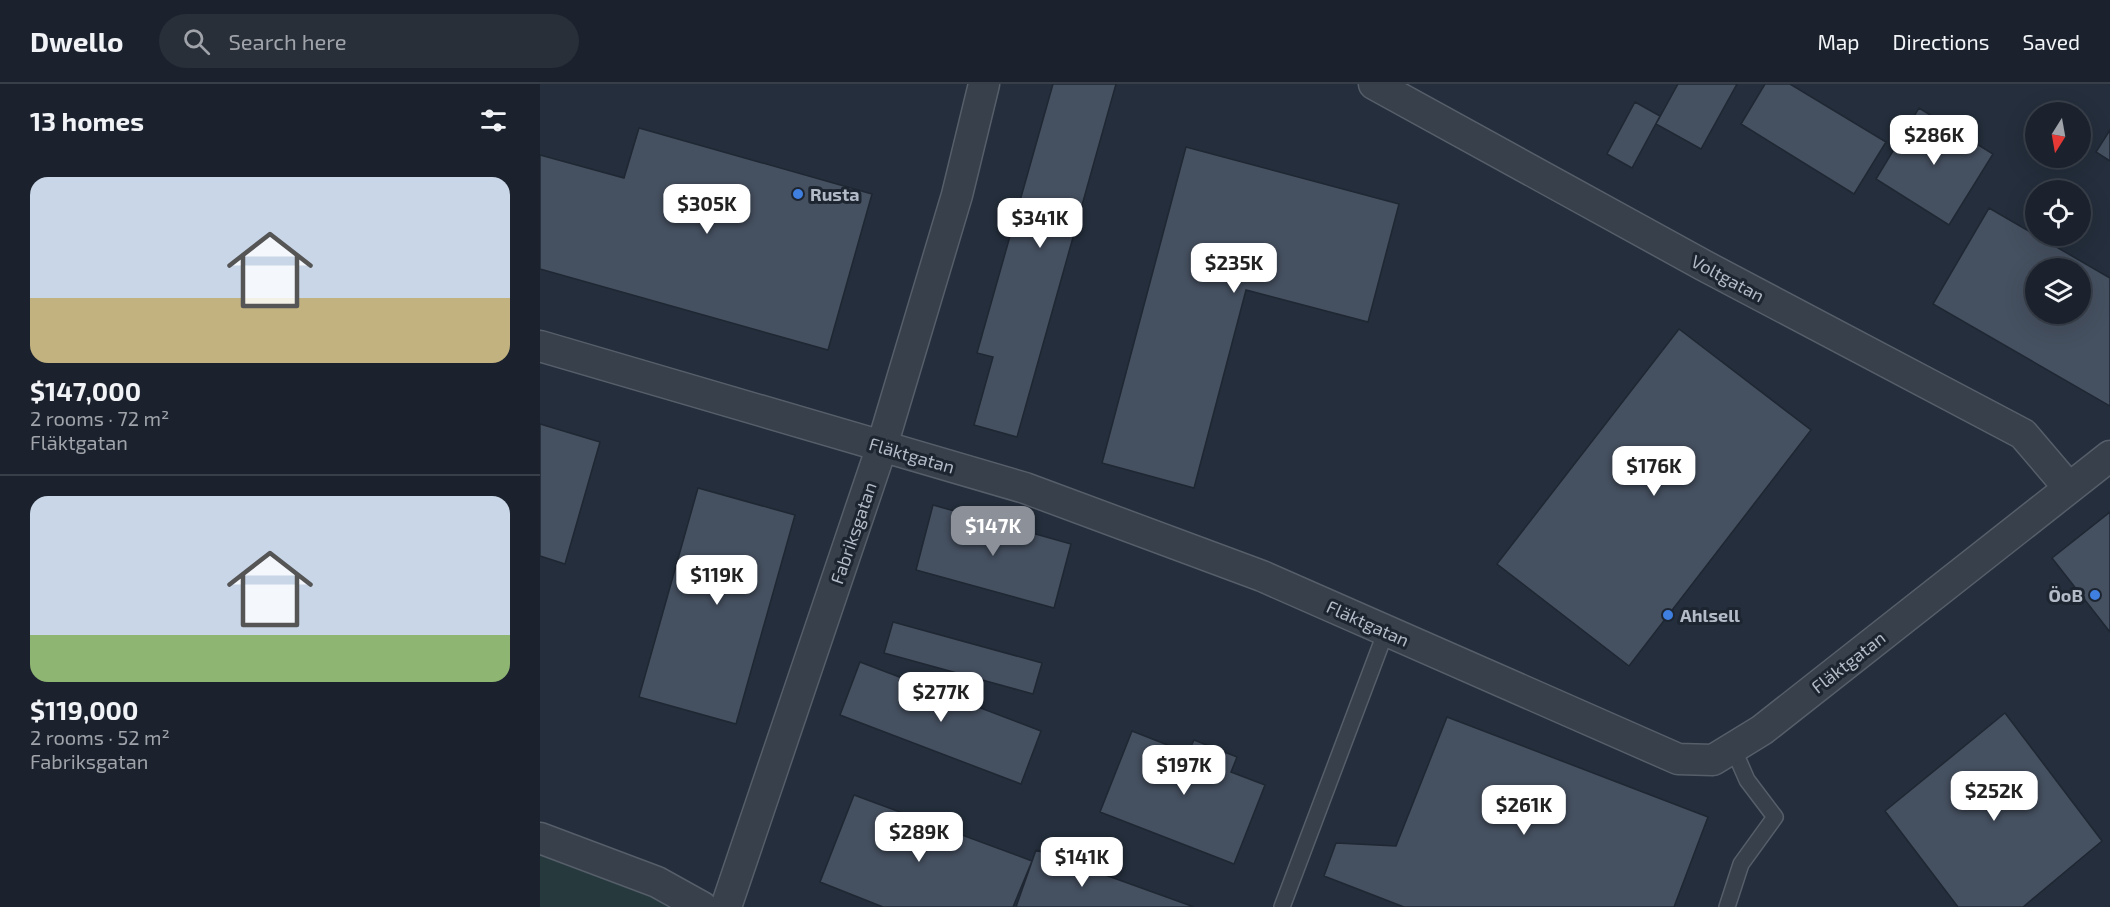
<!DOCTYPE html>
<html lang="en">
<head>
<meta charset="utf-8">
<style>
  body { margin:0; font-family:"Exo 2",sans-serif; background:#282f39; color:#f1f3f6; height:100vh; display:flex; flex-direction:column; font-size:22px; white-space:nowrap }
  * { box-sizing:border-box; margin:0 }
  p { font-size:20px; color:#a0a4aa }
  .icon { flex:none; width:33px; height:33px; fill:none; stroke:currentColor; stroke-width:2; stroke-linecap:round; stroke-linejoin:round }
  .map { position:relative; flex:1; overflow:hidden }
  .panel { display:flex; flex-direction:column; background:#1b222d; width:540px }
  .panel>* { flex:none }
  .needle { width:39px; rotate:191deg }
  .tools { position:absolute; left:1485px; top:18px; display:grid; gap:12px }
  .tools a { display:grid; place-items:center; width:66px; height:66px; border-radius:50%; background:#1b222d; box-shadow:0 6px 24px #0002,0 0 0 2px #393f49; font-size:30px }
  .price { position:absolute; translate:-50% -51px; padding:0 14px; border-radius:12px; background:#fff; color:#222; font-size:20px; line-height:39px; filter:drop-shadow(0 2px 3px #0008) }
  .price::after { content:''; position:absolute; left:50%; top:36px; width:18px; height:14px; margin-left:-9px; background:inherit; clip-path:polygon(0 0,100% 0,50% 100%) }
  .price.selected { background:#8c9099; color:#fff }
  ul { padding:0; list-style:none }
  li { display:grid; align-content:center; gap:12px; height:318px; padding:0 30px }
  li+li { border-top:2px solid #393f49 }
  li span { display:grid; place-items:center; height:186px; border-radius:18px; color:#555 }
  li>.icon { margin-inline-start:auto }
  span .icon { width:108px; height:108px; fill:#fffc; stroke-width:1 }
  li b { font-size:26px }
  h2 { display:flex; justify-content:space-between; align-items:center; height:72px; padding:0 30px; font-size:26px }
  header { display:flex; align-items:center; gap:36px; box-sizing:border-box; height:84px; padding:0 30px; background:#1b222d; border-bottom:2px solid #393f49 }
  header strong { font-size:28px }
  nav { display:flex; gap:33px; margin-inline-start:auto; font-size:21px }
  .search { width:420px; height:54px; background:#282f39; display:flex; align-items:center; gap:15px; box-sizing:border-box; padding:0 21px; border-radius:33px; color:#a0a4aa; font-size:22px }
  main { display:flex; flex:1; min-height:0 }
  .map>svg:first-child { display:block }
  .green { fill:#263a3d }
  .building { fill:#455060; stroke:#1f2733; stroke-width:1.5; fill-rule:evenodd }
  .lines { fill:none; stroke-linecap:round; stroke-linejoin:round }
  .service-casing { stroke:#565e6a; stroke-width:18 }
  .minor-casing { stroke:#565e6a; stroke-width:33 }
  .service { stroke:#38404c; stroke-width:15 }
  .minor { stroke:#38404c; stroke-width:30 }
  .shop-dot { fill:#3f7fe0; stroke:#1d2531; stroke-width:2 }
  .labels { text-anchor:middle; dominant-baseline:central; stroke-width:6; stroke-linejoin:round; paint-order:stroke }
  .poi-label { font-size:18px; font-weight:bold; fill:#b4bbc8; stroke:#1d2531; text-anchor:start }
  .street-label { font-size:18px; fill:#b4bbc8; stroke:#1d2531 }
</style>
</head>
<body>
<header>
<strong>Dwello</strong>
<div class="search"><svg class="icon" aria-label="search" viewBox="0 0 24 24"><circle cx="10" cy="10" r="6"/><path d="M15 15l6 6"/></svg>Search here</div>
<nav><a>Map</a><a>Directions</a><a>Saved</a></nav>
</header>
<main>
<section class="panel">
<h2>13 homes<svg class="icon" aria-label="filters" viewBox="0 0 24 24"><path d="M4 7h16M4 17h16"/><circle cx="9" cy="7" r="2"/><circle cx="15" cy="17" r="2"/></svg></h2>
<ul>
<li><span style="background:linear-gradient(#c9d6e8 65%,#c2b280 0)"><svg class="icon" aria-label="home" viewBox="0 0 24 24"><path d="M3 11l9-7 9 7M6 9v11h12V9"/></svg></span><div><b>$147,000</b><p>2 rooms · 72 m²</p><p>Fläktgatan</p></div></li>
<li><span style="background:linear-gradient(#c9d6e8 75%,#8fb573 0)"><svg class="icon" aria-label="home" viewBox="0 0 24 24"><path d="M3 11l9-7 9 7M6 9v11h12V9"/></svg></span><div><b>$119,000</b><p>2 rooms · 52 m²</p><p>Fabriksgatan</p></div></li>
</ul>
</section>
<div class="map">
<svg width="1570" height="823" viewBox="0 0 1570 823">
  <rect width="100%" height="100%" fill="#242e3c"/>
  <path class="green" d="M0 767 114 810 132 823H0Z"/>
  <path class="building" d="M513 0H576L477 353 434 341 453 273 437 269Z
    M1138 0H1197L1161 65 1116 40Z
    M1225 0H1250L1346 58 1314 110 1201 40Z
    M1095 18 1120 32 1092 84 1067 70Z
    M1379 24 1453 70 1409 141 1336 95Z
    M99 44 332 110 288 266 0 185V71L84 94Z
    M1570 46V77L1556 68Z
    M646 63 859 120 828 238 706 206 654 404 562 379Z
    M1449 124 1570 194V322L1393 220ZM1496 184H1540V230H1496Z
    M1139 245 1271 346 1089 582 957 480Z
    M0 340 60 358 25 480 0 472Z
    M158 404 255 431 196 640 99 613Z
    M393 421 531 460 514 524 376 486Z
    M1570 428V548L1512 474Z
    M353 538 502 579 493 610 344 569Z
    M320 578 501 647 481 700 300 631Z
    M1465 629 1562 757 1483 823H1418L1345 727Z
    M907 633 1168 733 1134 823H864L784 792 796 759 856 762Z
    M592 647 648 669 654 656 697 673 691 688 725 701 694 780 560 728Z
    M314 711 492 777 473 823H343L280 798Z
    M496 766 654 823H476Z"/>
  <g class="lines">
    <defs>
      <path id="service" d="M742 823 846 547
        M1187 823 1201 780 1235 733 1207 696 1193 664"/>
      <path id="minor" d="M834 0 1163 181 1483 350 1529 404
        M0 262 485 404 722 492 1138 675 1173 676 1222 646 1570 372
        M0 754 117 798 162 823
        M186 823 342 362 417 111 444 0"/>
    </defs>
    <use href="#service" class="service-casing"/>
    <use href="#minor" class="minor-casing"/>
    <use href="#service" class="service"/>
    <use href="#minor" class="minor"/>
  </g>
  <g class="shop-dot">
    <circle cx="258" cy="110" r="6"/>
    <circle cx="1555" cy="511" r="6"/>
    <circle cx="1128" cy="531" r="6"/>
  </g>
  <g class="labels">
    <g class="poi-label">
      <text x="270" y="110">Rusta</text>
      <text x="1543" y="511" text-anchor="end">ÖoB</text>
      <text x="1140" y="531">Ahlsell</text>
    </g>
    <g class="street-label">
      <text transform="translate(1188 194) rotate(28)">Voltgatan</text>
      <text transform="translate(372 371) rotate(16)">Fläktgatan</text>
      <text transform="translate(313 449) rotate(-71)">Fabriksgatan</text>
      <text transform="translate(828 539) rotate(24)">Fläktgatan</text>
      <text transform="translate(1308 578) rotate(-38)">Fläktgatan</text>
    </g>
  </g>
</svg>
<div class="tools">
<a><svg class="needle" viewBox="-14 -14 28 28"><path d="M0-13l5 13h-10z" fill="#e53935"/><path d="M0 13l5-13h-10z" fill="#a0a4aa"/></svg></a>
<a><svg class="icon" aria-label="locate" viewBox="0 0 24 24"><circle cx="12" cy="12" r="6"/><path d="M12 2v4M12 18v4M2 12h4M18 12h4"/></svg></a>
<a><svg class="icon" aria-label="layers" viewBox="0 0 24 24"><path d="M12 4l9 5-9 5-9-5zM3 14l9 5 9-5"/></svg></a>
</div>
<b class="price" style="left:1394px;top:82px">$286K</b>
<b class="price" style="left:167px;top:151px">$305K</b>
<b class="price" style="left:500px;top:165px">$341K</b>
<b class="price" style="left:694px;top:210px">$235K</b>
<b class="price" style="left:1114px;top:413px">$176K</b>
<b class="price selected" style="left:453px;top:473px">$147K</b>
<b class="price" style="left:177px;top:522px">$119K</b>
<b class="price" style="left:401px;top:639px">$277K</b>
<b class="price" style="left:644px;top:712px">$197K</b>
<b class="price" style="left:1454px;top:738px">$252K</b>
<b class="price" style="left:984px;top:752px">$261K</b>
<b class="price" style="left:379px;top:779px">$289K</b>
<b class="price" style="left:542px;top:804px">$141K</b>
</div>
</main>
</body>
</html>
